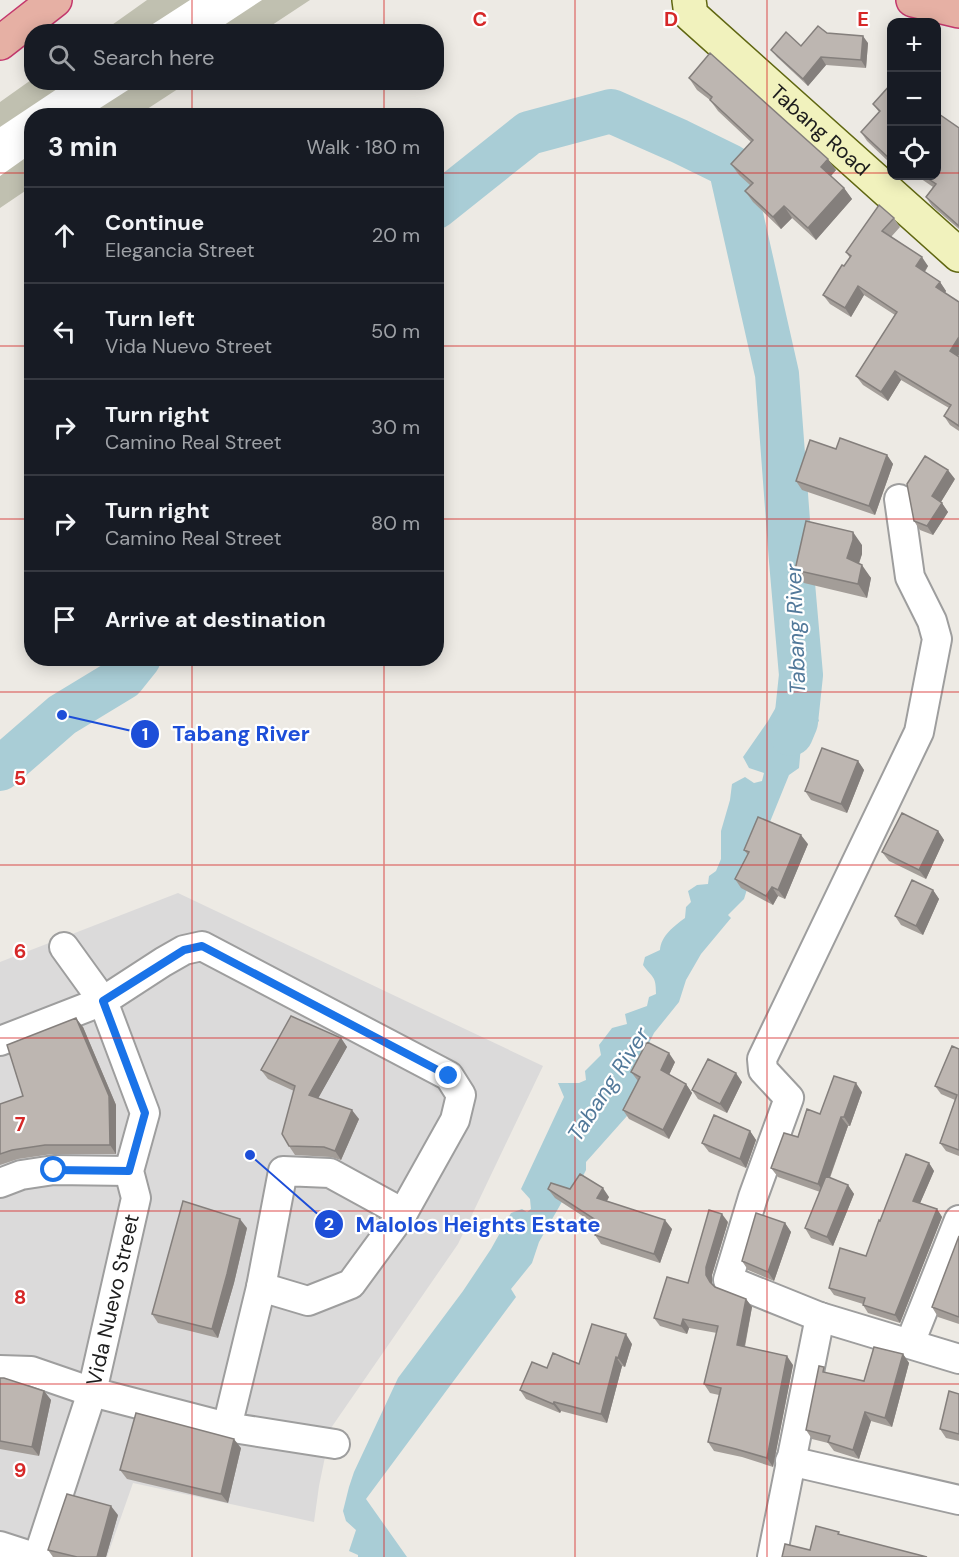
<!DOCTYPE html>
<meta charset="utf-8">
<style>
body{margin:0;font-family:"DM Sans",sans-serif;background:#242831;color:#f1f3f6}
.controls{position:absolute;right:18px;top:18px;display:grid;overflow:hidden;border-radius:12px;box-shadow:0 3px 15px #0003}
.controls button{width:54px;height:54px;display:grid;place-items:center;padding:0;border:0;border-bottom:2px solid #363941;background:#171b24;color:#f1f3f6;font:30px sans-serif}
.stop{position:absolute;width:18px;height:18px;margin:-14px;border:4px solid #1a73e8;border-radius:50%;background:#fff}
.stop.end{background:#1a73e8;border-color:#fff;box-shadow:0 2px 6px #0008}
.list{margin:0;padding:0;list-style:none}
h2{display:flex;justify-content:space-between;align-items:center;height:78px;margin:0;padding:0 24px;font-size:26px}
h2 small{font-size:20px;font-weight:400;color:#9ea1a6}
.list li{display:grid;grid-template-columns:39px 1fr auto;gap:18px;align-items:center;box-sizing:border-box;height:96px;padding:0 24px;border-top:2px solid #363941}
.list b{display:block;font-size:22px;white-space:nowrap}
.list p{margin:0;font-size:20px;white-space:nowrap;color:#9ea1a6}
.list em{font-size:20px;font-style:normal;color:#9ea1a6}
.icon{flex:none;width:33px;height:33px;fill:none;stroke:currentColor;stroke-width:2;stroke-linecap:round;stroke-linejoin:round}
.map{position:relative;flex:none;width:959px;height:1557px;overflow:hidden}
.search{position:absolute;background:#171b24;box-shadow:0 3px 15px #0003;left:24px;top:24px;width:420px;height:66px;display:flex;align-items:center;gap:15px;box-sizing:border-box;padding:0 21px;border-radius:24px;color:#9ea1a6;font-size:22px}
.panel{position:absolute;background:#171b24;box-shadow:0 3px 15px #0003;left:24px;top:108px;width:420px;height:558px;border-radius:24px}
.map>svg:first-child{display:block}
</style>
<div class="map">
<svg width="959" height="1557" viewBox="0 0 959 1557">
<rect width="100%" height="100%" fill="#edeae4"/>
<path fill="#dbdada" d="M178,893L543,1066L458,1244L331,1428L319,1486L314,1522L133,1483L107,1557H0V962Z"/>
<path fill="#c0c0b0" d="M147,0H310L263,31L102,32Z
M31,80L32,82L187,83L138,115L32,116L31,187L0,208V102Z"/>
<path fill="#a9cdd6" d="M801,675L819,721L802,735L799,768L789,775L761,844L744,899L728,915L731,918L701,954L686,980L679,1002L654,1033L638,1065L642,1071L627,1116L586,1162V1170L577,1188L566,1189L563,1200L539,1242L532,1263L511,1289L516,1297L366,1499L407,1557H358V1555L349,1551L356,1530L346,1521L343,1511L349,1487L354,1472L398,1378L463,1291L491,1249L511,1213L522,1209L527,1212L531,1209L530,1199L521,1189L564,1097L558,1083H579L586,1080L585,1071L601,1055L599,1045L612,1028L627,1024L625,1014L647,1006L649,997L656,994C656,975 653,979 643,965L645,957L660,950C661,936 674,926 685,918L686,907L691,902L688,891L697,885L708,884L709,876L716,871L721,859V831L730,800L732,784L745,777L754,783L762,781L764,773L749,768L743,757L768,721L783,695Z"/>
<path fill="#fff" d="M190,0H262L215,31H142Z
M66,83H139L89,115L32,116L31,154L0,176V127Z"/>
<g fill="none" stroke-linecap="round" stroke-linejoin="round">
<path stroke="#a9cdd6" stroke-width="44" d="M436,207L529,133L611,111L679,141L730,166L777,374L791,561L801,675L796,722L791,734
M0,769L62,715L123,678L139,658"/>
<g stroke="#9e9e9e" stroke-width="32">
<g id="minor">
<path d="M899,499L910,577L932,621L937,639L919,732L762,1059L763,1070L789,1098L753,1197L728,1280L820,1317L959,1359"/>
<path d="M0,1041L103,1001L163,962L184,950L202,946L449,1076L461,1095L455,1120L403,1213L351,1284L308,1301L261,1287"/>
<path d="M0,1183L21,1175L54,1170L129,1171"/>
<path d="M910,1343L959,1220"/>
<path d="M0,1370L31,1371L92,1392L227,1427"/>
<path d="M335,1444L227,1427L261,1287L283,1171L330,1173L403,1213"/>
<path d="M790,1461L959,1500"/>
<path d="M0,1546L34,1557"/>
<path id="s1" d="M38,1557L92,1392L136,1198L129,1171L145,1113L103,1001L64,947"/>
<path d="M772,1557L820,1317"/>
</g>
</g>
<g stroke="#606711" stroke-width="36">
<g id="secondary">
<path id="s2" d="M689,0L691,15L959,255"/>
</g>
</g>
<g stroke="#c4386d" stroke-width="36">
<path id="trunk" d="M913,0L959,11
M0,43L55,0"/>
</g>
<use href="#minor" stroke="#fff" stroke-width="28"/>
<use href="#secondary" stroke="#f1f2bd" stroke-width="33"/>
<use href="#trunk" stroke="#e6b0a4" stroke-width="33"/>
</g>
<path fill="#a39d98" d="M827,33L868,43L866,68L826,65L808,86L777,57L771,50L801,46Z
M689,78L836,170L831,176L844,188L852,199L816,240L792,218L781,229L753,202L745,191L750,185L739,175L731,164L751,142L718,111L710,100L697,90Z
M891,84V164L867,141L861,132L879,112L873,104Z
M959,128V229L932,206L926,197L933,187L917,176H936Z
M894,218L900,227L891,237L928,266L925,272L940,282L946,291L945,293L958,357H959V431L950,425L944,416L949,408L901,380L888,401L863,385L856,376L895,315L864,295L851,317L830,304L823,295L850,258L846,252Z
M836,449L887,455L893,464L875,515L802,490L796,481Z
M955,479L941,502L948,512L933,535L920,530L914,521Z
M862,545V554L859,564L871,578L867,598L804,583L795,570Z
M858,761L864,770L847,813L811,800L805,791Z
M938,831L944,840L926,879L889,861L882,852Z
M808,844L785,899L778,896L773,905L741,888L735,879L748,855L744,850Z
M933,890L939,899L923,935L901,925L895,916Z
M83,1027L116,1105V1154H52L18,1159L0,1165V1104L23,1096Z
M341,1038L347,1047L318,1098L359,1119L341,1160L331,1157L295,1155L289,1146L294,1091L268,1079L261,1070Z
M959,1049V1156L946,1151L940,1143L955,1100L941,1094L935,1086Z
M675,1062L669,1075L686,1084L692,1093L669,1139L629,1119L623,1110L638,1081L631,1072Z
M742,1082L727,1113L698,1099L692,1090Z
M862,1092L850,1126H848L830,1178L848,1185L854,1194L833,1246L811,1238L805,1228L820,1192L778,1177L771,1168L820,1114Z
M750,1131L756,1140L746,1168L709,1152L702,1143Z
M929,1163L934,1171L920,1203L937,1209L942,1217L900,1323L868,1313L863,1305V1304L834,1295L829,1288L866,1256L880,1221Z
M548,1189H570L609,1197L607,1201L672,1229L660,1263L601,1244L595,1235L598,1226L555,1198Z
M728,1222L712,1275V1284L715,1287L746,1299L752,1307L745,1347L793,1365L773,1467L742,1457L714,1451L708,1442L719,1395L710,1393L704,1384L717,1333L689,1328L687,1334L660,1326L654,1318L688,1283Z
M785,1223L791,1232L774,1281L748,1270L742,1261Z
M247,1228L234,1283L218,1338L158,1323L152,1314Z
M959,1236V1324L938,1317L932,1307Z
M632,1344L625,1367L622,1366L607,1423L561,1411L560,1413L526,1399L520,1390L547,1368L579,1364Z
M903,1354L909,1363L892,1427L871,1421L859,1459L834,1451L828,1443L812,1439L806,1430L829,1373L864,1381Z
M0,1378L44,1391L51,1400L39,1456L0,1449Z
M959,1394V1441L946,1438L940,1429Z
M241,1448L228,1503L127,1479L120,1470Z
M118,1515L106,1557H53L48,1550Z"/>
<path fill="#847f7c" d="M863,36L868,43L866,68L861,60Z
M821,57L826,65L808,86L803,79Z
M828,159L836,170L829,178L821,167Z
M844,188L852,199L816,240L808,228Z
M784,206L792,218L781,229L773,217Z
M922,257L928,266L922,275L916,266Z
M940,282L946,291L942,296L936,287Z
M858,286L864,295L851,317L845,308Z
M959,337V355L956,360L950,351Z
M895,371L901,380L888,401L881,392Z
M887,455L893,464L875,515L869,506Z
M948,470L955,479L939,505L932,496Z
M942,503L948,512L933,535L927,526Z
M853,532L862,545V554L856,571L847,558Z
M862,565L871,578L867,598L858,584Z
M858,761L864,770L847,813L841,804Z
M938,831L944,840L926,879L919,870Z
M801,835L808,844L785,899L778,890Z
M772,887L778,896L773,905L766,896Z
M933,890L939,899L923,935L916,926Z
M76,1018L83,1027L116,1105V1154L110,1145Z
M341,1038L347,1047L315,1104L309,1095Z
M669,1053L675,1062L667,1079L661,1070Z
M736,1073L742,1082L727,1113L720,1104Z
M856,1083L862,1092L850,1126L844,1117Z
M686,1084L692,1093L669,1139L663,1130Z
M352,1110L359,1119L341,1160L335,1151Z
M841,1117L848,1126L824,1193L818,1184Z
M750,1131L756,1140L746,1168L740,1159Z
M929,1163L934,1171L918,1208L913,1201Z
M848,1185L854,1194L833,1246L827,1237Z
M603,1188L609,1197L603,1207L597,1198Z
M937,1209L942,1217L900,1323L895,1315Z
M722,1214L728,1222L712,1275V1284L710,1282L706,1275V1267Z
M240,1219L247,1228L234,1283L218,1338L212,1329Z
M665,1220L672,1229L660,1263L654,1254Z
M785,1223L791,1232L774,1281L768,1272Z
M746,1299L752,1307L743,1354L737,1345Z
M683,1319L689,1328L687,1334L681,1326Z
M626,1334L632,1344L625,1367L618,1358Z
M903,1354L909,1363L892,1427L885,1418Z
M787,1356L793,1365L773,1467L767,1458Z
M616,1357L622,1366L607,1423L601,1414Z
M44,1391L51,1400L39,1456L32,1447Z
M554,1402L561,1411L560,1413L553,1404Z
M865,1412L871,1421L859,1459L853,1450Z
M234,1439L241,1448L228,1503L221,1494Z
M111,1506L118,1515L106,1557H97Z"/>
<path fill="#bdb6b1" stroke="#847f7c" stroke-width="1.5" d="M818,26L827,33L863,36L861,60L821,57L803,79L771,50L786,32L801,46Z
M710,53L828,159L821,167L844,188L808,228L784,206L773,217L745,191L753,183L731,164L753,140L710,100L712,97L689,78Z
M891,84V160L861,132L880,111L873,104Z
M936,112L959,128V226L926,197L936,184L924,176H936Z
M879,205L894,218L882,231L922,257L916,266L940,282L936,287L959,302V337L950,351L959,357V426L944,416L951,405L895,371L881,392L856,376L897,312L858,286L845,308L823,295L842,265L844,266L851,256L846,252Z
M840,438L887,455L869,506L796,481L810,440L836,449Z
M925,456L948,470L932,496L942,503L927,526L914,521L907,484Z
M806,521L853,532V540L847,558L862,565L858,584L795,570Z
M822,748L858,761L841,804L805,791Z
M902,813L938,831L919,870L882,852Z
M758,817L801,835L778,890L772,887L766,896L735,879L749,852L744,850Z
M912,880L933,890L916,926L895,916Z
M291,1016L341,1038L309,1095L352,1110L335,1151L324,1147L289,1146L282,1134L295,1086L261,1070Z
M76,1018L109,1096L110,1145H45L12,1150L0,1154V1104L23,1096L7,1045Z
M647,1042L669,1053L661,1070L686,1084L663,1130L623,1110L640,1077L631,1072Z
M952,1046L959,1049V1150L940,1143L957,1095L935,1086Z
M708,1059L736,1073L720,1104L692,1090Z
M834,1076L856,1083L844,1117H841L818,1184L771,1168L784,1133L798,1137L807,1109L820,1114Z
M714,1115L750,1131L740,1159L702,1143Z
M906,1154L929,1163L913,1201L937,1209L895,1315L863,1305L865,1298L829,1288L840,1248L866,1256L879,1220L880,1221Z
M580,1174L603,1188L597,1198L665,1220L654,1254L595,1235L599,1222L548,1189L551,1183L570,1189Z
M826,1176L848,1185L827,1237L805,1228Z
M183,1201L240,1219L227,1274L212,1329L152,1314Z
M709,1210L722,1214L706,1267V1275L710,1282L715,1287L746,1299L737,1345L787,1356L767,1458L736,1449L708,1442L721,1388L704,1384L718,1326L683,1319L681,1326L654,1318L667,1277L688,1283Z
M756,1213L785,1223L768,1272L742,1261Z
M959,1236V1317L932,1307Z
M592,1324L626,1334L618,1358L616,1357L601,1414L554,1402L553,1404L520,1390L532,1362L547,1368L553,1353L579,1364Z
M874,1347L903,1354L885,1418L865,1412L853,1450L828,1442L830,1436L806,1430L819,1366L824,1367L823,1372L864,1381Z
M0,1378H4L44,1391L32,1447L0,1441Z
M949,1391L959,1394V1434L940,1429Z
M136,1413L234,1439L221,1494L120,1470Z
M67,1494L111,1506L97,1557H77L48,1550Z
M816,1526L839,1532L838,1534L927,1557H782L785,1544L810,1550Z"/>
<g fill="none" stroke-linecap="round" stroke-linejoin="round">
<path stroke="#1a73e8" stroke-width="8" d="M54,1170L129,1171L145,1113L103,1001L184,950L202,946L449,1076"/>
</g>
<path fill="none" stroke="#d62828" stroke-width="1.5" stroke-opacity="0.55" d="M192,0V32M384,0V32M575,0V1557M767,0V1557M192,82V116M384,82V116M0,173H32M436,173H892M936,173H959M0,346H32M436,346H959M0,519H32M436,519H959M192,658V1557M384,658V1557M0,692H959M0,865H959M0,1038H959M0,1211H959M0,1384H959"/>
<g text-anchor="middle" stroke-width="4.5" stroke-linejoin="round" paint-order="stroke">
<g font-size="21" fill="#1d1d1d" stroke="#fff">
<text dy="7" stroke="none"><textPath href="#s2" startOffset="188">Tabang Road</textPath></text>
<text dy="7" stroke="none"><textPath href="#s1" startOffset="268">Vida Nuevo Street</textPath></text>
</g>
<g font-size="22" font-style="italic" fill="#52799a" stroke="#fff">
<text transform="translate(795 629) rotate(-92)" y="8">Tabang River</text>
<text transform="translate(608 1084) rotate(-57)" y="8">Tabang River</text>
</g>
</g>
<g font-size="20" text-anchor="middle" font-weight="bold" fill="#d62828" stroke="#fff" stroke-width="4.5" stroke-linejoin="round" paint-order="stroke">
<text x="480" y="26">C</text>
<text x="671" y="26">D</text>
<text x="863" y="26">E</text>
<text x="20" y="785">5</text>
<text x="20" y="958">6</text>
<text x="20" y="1131">7</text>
<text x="20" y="1304">8</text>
<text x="20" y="1477">9</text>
</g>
<path fill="none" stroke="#1d4ed8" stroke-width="2" d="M62 715L145 734M250 1155L329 1224"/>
<g fill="#1d4ed8" stroke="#fff" stroke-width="2">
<circle cx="62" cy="715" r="6"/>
<circle cx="250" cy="1155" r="6"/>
<circle cx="145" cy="734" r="15"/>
<circle cx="329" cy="1224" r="15"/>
</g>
<g font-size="18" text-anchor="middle" font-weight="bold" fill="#fff">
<text x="145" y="740">1</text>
<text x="329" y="1230">2</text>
</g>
<g font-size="22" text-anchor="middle" font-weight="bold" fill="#1d4ed8" stroke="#fff" stroke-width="4.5" stroke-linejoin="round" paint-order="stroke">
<text x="241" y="741">Tabang River</text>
<text x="478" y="1232">Malolos Heights Estate</text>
</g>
</svg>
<div class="controls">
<button>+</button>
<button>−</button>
<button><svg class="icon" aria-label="locate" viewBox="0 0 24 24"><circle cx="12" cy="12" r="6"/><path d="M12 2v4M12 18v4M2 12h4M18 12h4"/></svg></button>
</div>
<div class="stop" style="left:54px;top:1170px"></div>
<div class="stop end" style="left:449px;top:1076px"></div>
<div class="search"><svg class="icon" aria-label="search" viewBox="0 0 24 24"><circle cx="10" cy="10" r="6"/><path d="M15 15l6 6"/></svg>Search here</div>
<section class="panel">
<h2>3 min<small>Walk · 180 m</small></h2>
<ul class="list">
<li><svg class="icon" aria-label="ahead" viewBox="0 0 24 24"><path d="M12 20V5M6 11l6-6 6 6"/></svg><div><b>Continue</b><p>Elegancia Street</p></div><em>20 m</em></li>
<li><svg class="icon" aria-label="left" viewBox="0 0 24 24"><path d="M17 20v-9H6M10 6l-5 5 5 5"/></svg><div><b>Turn left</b><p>Vida Nuevo Street</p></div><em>50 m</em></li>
<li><svg class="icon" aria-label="right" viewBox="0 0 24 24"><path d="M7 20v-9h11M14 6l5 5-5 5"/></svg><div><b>Turn right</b><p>Camino Real Street</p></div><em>30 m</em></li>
<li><svg class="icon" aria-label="right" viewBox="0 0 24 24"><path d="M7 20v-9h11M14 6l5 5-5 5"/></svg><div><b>Turn right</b><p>Camino Real Street</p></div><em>80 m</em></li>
<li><svg class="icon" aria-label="arrive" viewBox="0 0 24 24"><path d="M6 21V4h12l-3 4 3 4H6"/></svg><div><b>Arrive at destination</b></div></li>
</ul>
</section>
</div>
